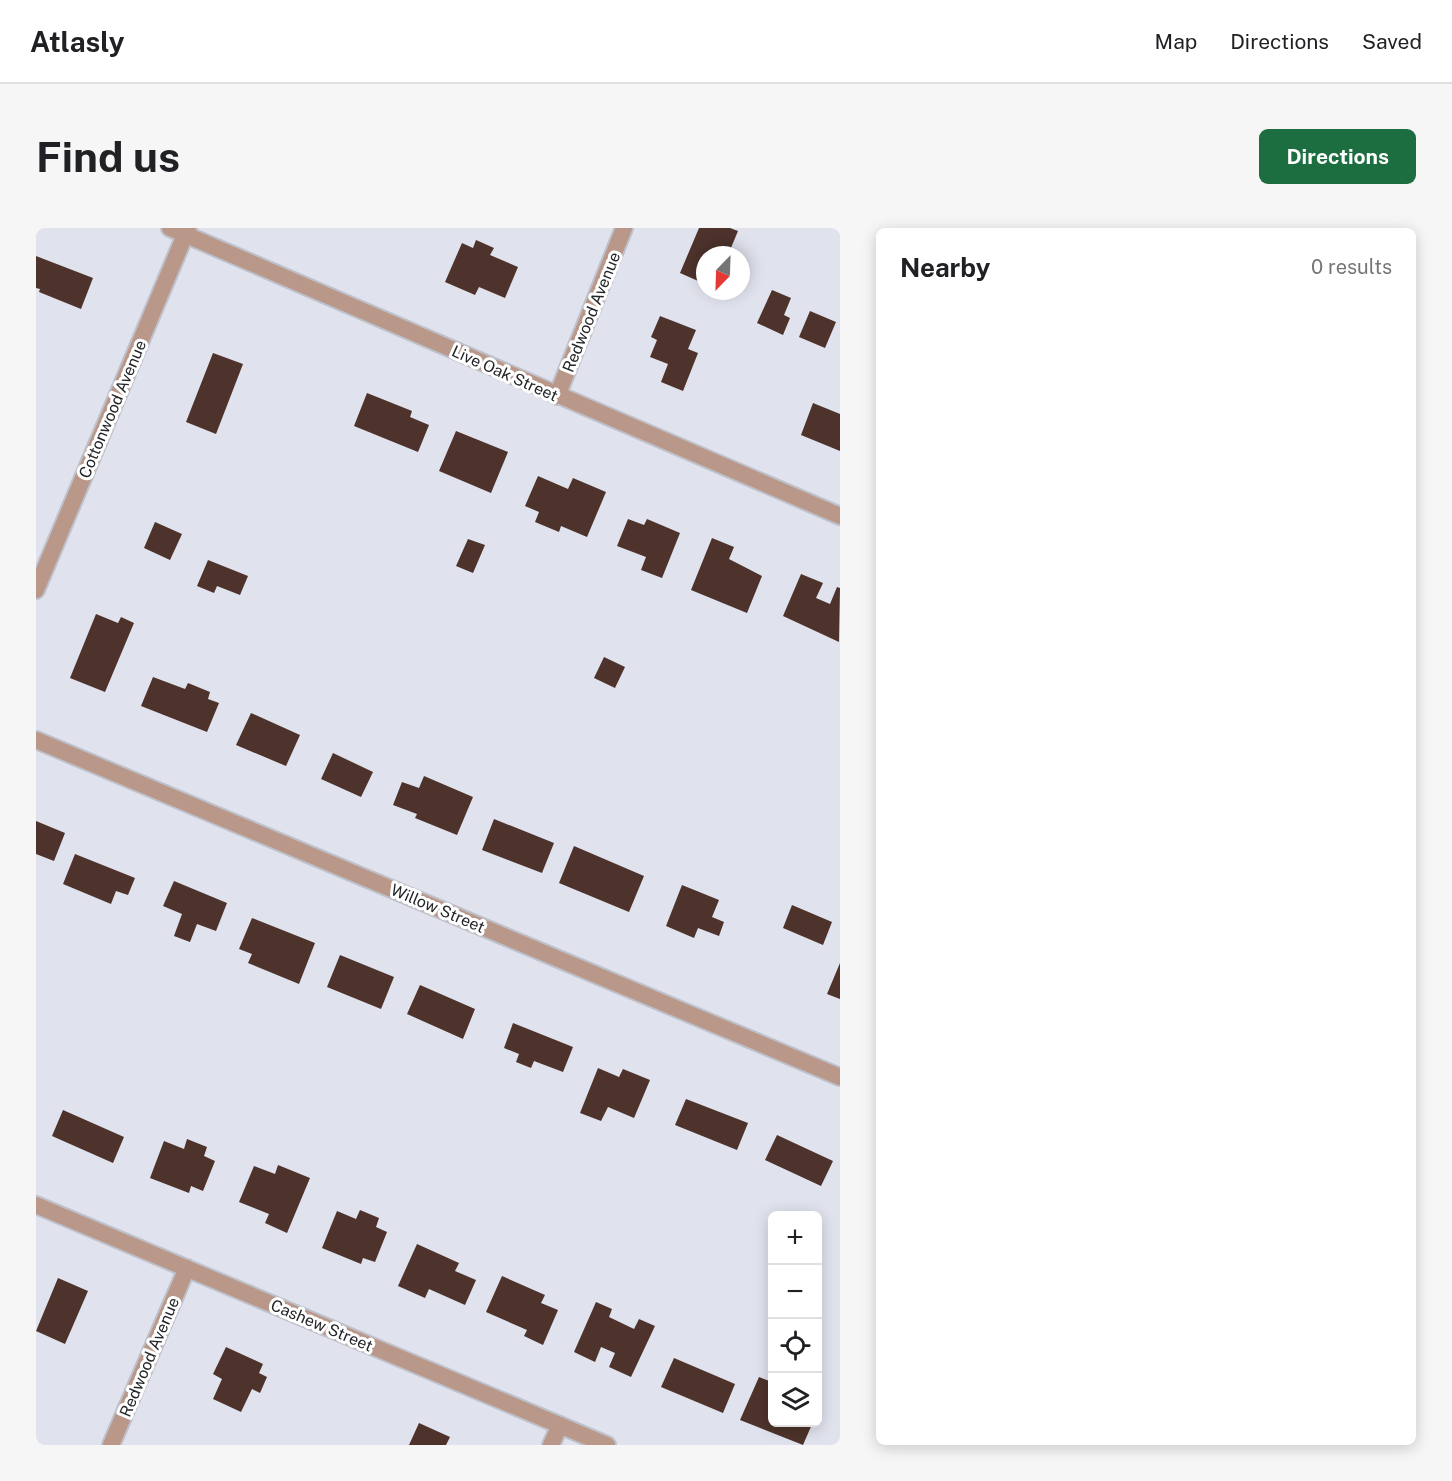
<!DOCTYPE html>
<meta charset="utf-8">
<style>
body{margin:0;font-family:"Public Sans",sans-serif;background:#f6f6f6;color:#202124}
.controls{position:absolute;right:18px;bottom:18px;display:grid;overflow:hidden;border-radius:9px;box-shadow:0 3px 15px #0003}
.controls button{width:54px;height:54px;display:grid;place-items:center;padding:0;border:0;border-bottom:2px solid #e0e0e0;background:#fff;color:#202124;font:30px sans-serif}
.compass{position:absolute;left:660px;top:18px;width:54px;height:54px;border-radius:50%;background:#fff;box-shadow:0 3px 15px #0003;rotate:203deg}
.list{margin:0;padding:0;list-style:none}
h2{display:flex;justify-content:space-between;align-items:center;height:78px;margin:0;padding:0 24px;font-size:26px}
h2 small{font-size:20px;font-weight:400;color:#757577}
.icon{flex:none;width:33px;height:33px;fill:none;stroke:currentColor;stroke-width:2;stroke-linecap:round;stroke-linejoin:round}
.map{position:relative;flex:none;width:804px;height:1217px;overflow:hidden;border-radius:9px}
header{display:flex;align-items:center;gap:36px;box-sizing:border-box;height:84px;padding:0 30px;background:#fff;border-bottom:2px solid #e0e0e0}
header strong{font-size:28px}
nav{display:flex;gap:33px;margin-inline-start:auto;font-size:21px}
.intro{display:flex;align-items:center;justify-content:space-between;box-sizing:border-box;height:144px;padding:0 36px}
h1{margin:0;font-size:42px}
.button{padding:15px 27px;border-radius:9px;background:#1c6e40;color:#fff;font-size:21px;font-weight:700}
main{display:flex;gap:36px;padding:0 36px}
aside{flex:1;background:#fff;border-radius:9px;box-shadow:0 3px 15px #0003}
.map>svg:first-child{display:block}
</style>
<header>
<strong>Atlasly</strong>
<nav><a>Map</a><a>Directions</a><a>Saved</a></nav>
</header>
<div class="intro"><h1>Find us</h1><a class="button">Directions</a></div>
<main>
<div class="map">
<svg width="804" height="1217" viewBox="0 0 804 1217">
<rect width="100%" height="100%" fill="#e0e2ed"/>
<path fill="#4d332b" d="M663,0H694L702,3L692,27H669V56L644,45Z
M440,12L458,20L454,27L482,39L469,70L443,59L439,67L409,54L426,15L437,20Z
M0,28L57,50L45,81L3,64L4,61L0,60Z
M736,62L755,70L748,87L754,90L747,107L721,95Z
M774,83L800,94L789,120L763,109Z
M624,88L660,102L652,121L662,125L647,163L625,154L632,136L614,129L621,112L615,109Z
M177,125L207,136L180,206L150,194Z
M331,165L376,183L374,189L393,197L382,224L318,198Z
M777,175L804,186V223L765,207Z
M420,203L472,224L455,265L403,243Z
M502,248L532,261L537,250L570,264L551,309L525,298L523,304L499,294L503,284L489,278Z
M592,291L608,297L611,291L644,305L626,350L605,342L610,329L581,318Z
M119,294L146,306L134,332L108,320Z
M676,310L698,319L693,331L726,348L711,385L655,362Z
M432,311L449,317L437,345L420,338Z
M172,332L212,348L204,367L181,358L178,365L161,358Z
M765,346L787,355L780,370L794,376L801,359L804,360L803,414L747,388Z
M60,386L82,395L85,389L98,395L69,464L34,450Z
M568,429L589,439L579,460L558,450Z
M117,449L149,461L152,455L174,464L172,471L183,475L171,504L105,478Z
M215,485L264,507L250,538L200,517Z
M297,525L337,544L325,569L285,551Z
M388,548L437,569L421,607L379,590L381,586L357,577L366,554L383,560Z
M458,591L518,615L506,645L446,622Z
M0,593L29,605L18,633L0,626Z
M538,618L608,648L593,684L523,655Z
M39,626L99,650L92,667L80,663L75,676L27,656Z
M138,653L191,675L180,703L161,696L154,714L138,708L146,686L127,678Z
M646,657L683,672L676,689L688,694L683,708L662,700L658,710L630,698Z
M756,677L796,694L787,717L747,700Z
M216,690L279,715L263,756L212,735L216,726L203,721Z
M304,727L358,749L345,781L291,759Z
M804,735V771L791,766Z
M384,757L439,781L427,811L371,786Z
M477,795L537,819L527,844L498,833L495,840L480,834L483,826L468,820Z
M562,840L583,849L587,841L614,852L598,890L572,879L565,893L544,885Z
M650,871L712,895L701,922L639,897Z
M27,882L88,909L77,935L16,908Z
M741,907L797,933L785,958L729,932Z
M151,911L171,919L168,928L179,933L167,963L155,958L153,965L114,950L128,913L148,921Z
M242,937L274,950L251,1005L229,995L233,986L203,974L218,938L239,946Z
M324,982L343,990L340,999L351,1004L339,1034L327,1030L325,1036L286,1020L301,983L320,991Z
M381,1016L423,1035L419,1043L440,1052L429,1077L393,1061L389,1070L362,1058Z
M466,1048L509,1067L505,1075L522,1082L507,1117L488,1108L491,1102L450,1084Z
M22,1050L52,1063L29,1116L0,1103Z
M560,1074L576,1081L573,1089L598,1101L603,1091L619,1098L595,1149L573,1139L579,1125L565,1119L559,1134L538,1124Z
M190,1119L227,1136L223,1145L231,1149L224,1165L216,1161L205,1184L177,1171L186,1151L177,1146Z
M638,1130L699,1156L687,1185L625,1159Z
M723,1149L736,1154V1194H777L767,1217L704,1192Z
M383,1195L414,1209L410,1217H373Z"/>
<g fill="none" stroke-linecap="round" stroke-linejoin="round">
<g stroke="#bec0ca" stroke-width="20">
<path id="minor" d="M134,0L804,288
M521,168L588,0
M0,977L571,1217
M75,1217L151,1040
M515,1217L524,1197"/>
</g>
<g stroke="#bec0ca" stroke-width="20">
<path id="tertiary" d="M0,362L152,0
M0,512L804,849"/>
</g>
<use href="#minor" stroke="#b99789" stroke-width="16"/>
<use href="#tertiary" stroke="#b99789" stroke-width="16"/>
</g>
<g text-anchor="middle" stroke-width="6" stroke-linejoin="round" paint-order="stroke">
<g font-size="16" fill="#242529" stroke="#fff">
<text transform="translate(555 84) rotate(-68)" y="6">Redwood Avenue</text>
<text transform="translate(469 145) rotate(24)" y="6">Live Oak Street</text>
<text transform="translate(76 181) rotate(-67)" y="6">Cottonwood Avenue</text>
<text transform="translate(402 680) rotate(23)" y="6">Willow Street</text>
<text transform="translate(286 1097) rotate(23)" y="6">Cashew Street</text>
<text transform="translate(113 1129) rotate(-67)" y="6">Redwood Avenue</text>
</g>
</g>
</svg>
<div class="controls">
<button>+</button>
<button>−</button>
<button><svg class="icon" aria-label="locate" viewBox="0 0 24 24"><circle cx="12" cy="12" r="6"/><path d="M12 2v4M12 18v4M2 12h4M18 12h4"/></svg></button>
<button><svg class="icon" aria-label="layers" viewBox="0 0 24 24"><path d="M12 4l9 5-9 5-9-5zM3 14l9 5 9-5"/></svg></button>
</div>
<svg class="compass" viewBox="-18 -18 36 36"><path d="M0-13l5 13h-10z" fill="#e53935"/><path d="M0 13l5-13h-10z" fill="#757577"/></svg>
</div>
<aside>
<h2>Nearby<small>0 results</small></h2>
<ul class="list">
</ul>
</aside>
</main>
